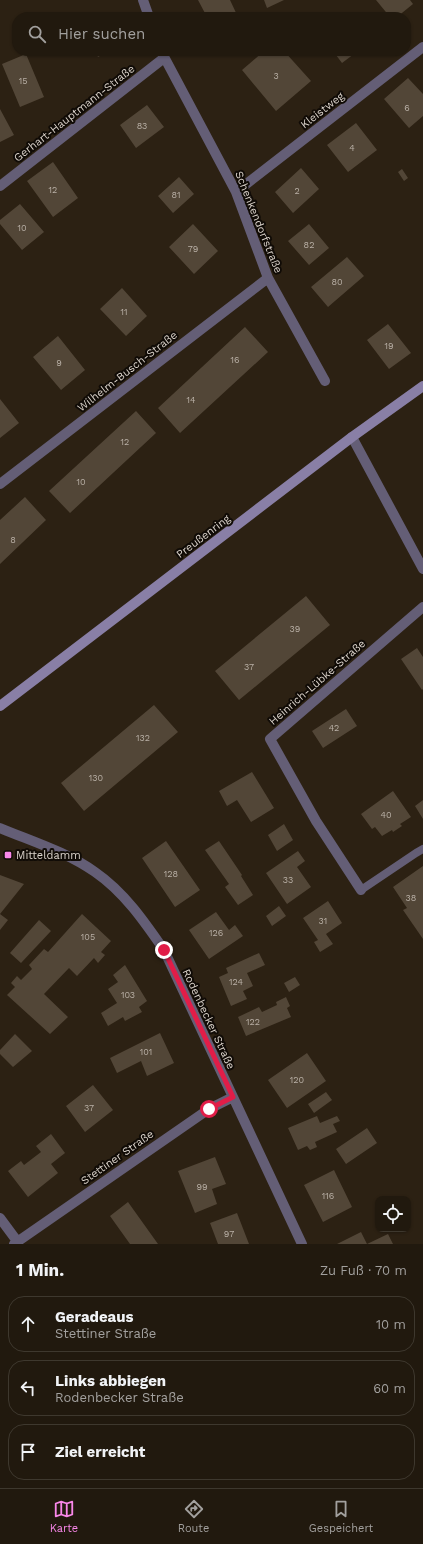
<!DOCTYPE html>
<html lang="de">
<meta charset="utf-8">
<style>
body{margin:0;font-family:"Work Sans",sans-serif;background:#292217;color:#f1f3f6}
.controls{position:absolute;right:12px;bottom:12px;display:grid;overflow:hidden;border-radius:8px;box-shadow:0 1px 3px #0004}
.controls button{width:36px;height:36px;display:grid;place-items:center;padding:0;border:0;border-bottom:1px solid #3e382e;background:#21190e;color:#f1f3f6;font:20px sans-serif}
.stop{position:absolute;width:12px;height:12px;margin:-9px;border:3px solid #e11d48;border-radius:50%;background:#fff}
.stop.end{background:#e11d48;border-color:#fff;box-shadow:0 1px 4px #0008}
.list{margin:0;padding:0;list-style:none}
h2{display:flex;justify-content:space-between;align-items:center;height:52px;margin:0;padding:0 16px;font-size:17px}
h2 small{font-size:13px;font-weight:400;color:#a2a09e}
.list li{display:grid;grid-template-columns:26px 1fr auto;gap:12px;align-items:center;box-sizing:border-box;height:56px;margin:0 8px 8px;padding:0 8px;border:1px solid #3e382e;border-radius:16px}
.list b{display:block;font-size:15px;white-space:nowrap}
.list p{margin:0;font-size:13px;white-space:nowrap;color:#a2a09e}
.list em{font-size:13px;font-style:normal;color:#a2a09e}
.icon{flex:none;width:22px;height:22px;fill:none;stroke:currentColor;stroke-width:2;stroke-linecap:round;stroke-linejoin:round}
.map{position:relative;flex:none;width:423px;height:1244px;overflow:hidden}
.search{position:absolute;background:#21190e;box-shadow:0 1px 3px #0004;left:12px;right:12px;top:12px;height:44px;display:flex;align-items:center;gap:10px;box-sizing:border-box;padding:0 14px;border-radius:16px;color:#a2a09e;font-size:15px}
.sheet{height:244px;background:#21190e}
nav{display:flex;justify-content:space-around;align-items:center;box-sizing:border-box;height:56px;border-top:1px solid #3e382e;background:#21190e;font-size:11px;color:#a2a09e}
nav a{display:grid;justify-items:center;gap:2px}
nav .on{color:#f987e9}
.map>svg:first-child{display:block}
</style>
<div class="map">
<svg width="423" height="1244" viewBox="0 0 423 1244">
<rect width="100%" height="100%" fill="#2c2113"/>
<path fill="#524637" d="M198,0H230L238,17H207Z
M264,0H284L267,8Z
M376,0H410L413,4L397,17H390Z
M95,51H109L98,57Z
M264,51H284L311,81L276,111L242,70Z
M333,51H358L342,63Z
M26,54L44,97L20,107L2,64Z
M408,78L423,94V116L409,128L384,99Z
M147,105L164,127L136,148L120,125Z
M0,109L14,135L0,142Z
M356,123L377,150L348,172L327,145Z
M53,162L78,198L53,217L27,181Z
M301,168L319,189L293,213L275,192Z
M402,169L408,178L404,181L398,172Z
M179,177L194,194L173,213L158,196Z
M20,204L44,232L22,250L0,224V220Z
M193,224L218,251L194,274L169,247Z
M309,224L329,248L309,265L288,241Z
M347,257L364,276L328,307L311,287Z
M122,288L147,316L126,336L100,309Z
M388,324L411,353L389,369L367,340Z
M245,327L268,352L180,433L158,408Z
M58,336L85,370L61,390L33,357Z
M0,399L19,423L0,438Z
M136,411L156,433L70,513L49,491Z
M25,497L46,520L0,564V520Z
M306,596L330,625L239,700L215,671Z
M417,648L423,657V689L422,690L401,659Z
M154,705L178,732L84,811L61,783Z
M346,709L357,726L323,748L312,731Z
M252,772L274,808L251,822L237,800L227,806L219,791Z
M393,791L411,817L400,824L402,826L393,832L392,830L382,836L375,827L372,829L361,814Z
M423,800V819L415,806Z
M284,824L293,840L277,851L268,835Z
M166,841L200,890L175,907L142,858Z
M219,841L242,875L241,876L253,895L238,905L225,887L229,884L205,850Z
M298,851L305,861L297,867L311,887L287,904L266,873Z
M423,866V939L403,910L407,908L393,887Z
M0,875L24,884L0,914L8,920L0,930Z
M328,901L342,923L326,934L333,944L320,952L314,942L318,940L303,918Z
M279,906L286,916L272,926L266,916Z
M216,912L229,930L235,925L243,936L209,959L189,930Z
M82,914L111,941L101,952L105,955L98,963L94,958L77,976L69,968L44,994L68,1017L50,1034L7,995L15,987L11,983L17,976L21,980L32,969L29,965L44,949L48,952Z
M39,920L51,931L21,963L10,953Z
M259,953L265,965L247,973L253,986L243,991L247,999L231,1006L219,977L228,973L226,968Z
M125,965L147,1001L139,1007L142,1012L125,1021L123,1017L108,1026L101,1013L117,1003L108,989L118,982L113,975Z
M295,977L300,985L289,992L284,983Z
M286,997L290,1006L287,1008L291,1017L246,1036L238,1017L259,1007L262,1012L277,1005L276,1002Z
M160,1033L174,1063L147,1076L141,1061L117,1073L110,1058Z
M15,1034L32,1051L13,1067L0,1054V1050Z
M307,1053L326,1081L287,1108L268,1080Z
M93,1085L113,1110L85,1132L66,1106Z
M326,1092L332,1100L314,1113L308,1104Z
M317,1116L320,1123L337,1116L340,1121L333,1124L337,1132L315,1142L317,1147L310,1150L307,1146L298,1150L288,1128Z
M367,1128L377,1143L346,1164L336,1149Z
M51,1134L65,1153L51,1164L58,1173L28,1197L8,1171L21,1161L24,1165L41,1152L36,1146Z
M215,1157L226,1184L212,1189L217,1204L195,1213L178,1171Z
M334,1170L352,1207L323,1222L304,1185Z
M128,1202L158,1244H130L110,1216Z
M237,1213L249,1244H218L210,1223Z
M361,1232L367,1244L388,1234L393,1244H337Z"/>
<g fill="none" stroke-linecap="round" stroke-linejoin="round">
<path stroke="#645e76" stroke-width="8" d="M361,890L416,853L423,849"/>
<path stroke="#645e76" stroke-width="10" d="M143,0L149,17
M161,51L236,192L268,278L325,381
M0,186L164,58
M236,192L423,47
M352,437L423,569
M0,484L268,278
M0,828C31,841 67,852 95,872C124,892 144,921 164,950L302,1244
M361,890L316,821L270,739L423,607
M0,1218L17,1241
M14,1244L209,1109L233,1097"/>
<path stroke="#897fa6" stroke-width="10" d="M0,706L352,437L423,386"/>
</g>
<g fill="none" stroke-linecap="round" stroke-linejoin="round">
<path stroke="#e11d48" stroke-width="5" d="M164,950L233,1097L209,1109"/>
</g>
<rect fill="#f987e9" stroke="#100b06" stroke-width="1.5" x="4" y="851" width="8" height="8" rx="2"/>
<g text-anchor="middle" stroke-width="4" stroke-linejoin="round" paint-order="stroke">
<g font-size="9" fill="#b9b0a6">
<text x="276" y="79">3</text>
<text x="23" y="84">15</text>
<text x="407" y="111">6</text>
<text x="142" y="129">83</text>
<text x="352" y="151">4</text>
<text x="53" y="193">12</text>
<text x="297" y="194">2</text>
<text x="176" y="198">81</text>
<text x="22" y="231">10</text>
<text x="309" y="248">82</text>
<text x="193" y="252">79</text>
<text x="337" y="285">80</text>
<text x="124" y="315">11</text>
<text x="389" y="349">19</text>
<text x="235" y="363">16</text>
<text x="59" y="366">9</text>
<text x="191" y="403">14</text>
<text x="125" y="445">12</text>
<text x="81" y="485">10</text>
<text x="13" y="543">8</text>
<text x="295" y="632">39</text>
<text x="249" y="670">37</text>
<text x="334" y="731">42</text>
<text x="143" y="741">132</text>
<text x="96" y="781">130</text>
<text x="386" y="818">40</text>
<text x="171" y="877">128</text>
<text x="288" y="883">33</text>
<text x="411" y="901">38</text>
<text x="323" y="924">31</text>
<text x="216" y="936">126</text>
<text x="88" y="940">105</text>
<text x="236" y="985">124</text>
<text x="128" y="998">103</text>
<text x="253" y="1025">122</text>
<text x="146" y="1055">101</text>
<text x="297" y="1083">120</text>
<text x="89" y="1111">37</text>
<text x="202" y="1190">99</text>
<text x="328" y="1199">116</text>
<text x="229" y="1237">97</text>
</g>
<g font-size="11" fill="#dbd3cb" stroke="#100b06">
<text transform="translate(322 110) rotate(-38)" y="4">Kleistweg</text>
<text transform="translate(74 113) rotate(-38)" y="4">Gerhart-Hauptmann-Straße</text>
<text transform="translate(259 222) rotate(68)" y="4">Schenkendorfstraße</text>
<text transform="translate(127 371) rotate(-38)" y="4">Wilhelm-Busch-Straße</text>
<text transform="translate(203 536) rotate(-37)" y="4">Preußenring</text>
<text transform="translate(317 682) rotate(-41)" y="4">Heinrich-Lübke-Straße</text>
<text transform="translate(209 1019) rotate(65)" y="4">Rodenbecker Straße</text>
<text transform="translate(117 1157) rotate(-35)" y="4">Stettiner Straße</text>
</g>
<g font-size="11" fill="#dbd3cb" stroke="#100b06" text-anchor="start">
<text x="16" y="859">Mitteldamm</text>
</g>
</g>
</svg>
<div class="controls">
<button><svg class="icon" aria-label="locate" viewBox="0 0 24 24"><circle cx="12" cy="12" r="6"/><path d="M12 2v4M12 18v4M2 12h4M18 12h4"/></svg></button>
</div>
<div class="stop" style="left:209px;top:1109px"></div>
<div class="stop end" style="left:164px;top:950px"></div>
<div class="search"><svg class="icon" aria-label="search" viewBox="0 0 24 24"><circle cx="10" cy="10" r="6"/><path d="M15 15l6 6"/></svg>Hier suchen</div>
</div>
<section class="sheet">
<h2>1 Min.<small>Zu Fuß · 70 m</small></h2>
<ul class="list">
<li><svg class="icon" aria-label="ahead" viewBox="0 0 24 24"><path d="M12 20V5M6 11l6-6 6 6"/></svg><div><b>Geradeaus</b><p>Stettiner Straße</p></div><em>10 m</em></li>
<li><svg class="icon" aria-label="left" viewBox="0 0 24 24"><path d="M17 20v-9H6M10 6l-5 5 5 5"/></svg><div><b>Links abbiegen</b><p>Rodenbecker Straße</p></div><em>60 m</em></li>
<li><svg class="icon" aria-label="arrive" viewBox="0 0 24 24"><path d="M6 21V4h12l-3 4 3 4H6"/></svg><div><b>Ziel erreicht</b></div></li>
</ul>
</section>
<nav>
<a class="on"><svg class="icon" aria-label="map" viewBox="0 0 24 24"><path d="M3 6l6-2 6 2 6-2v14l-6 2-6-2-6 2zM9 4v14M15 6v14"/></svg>Karte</a>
<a><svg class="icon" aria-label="directions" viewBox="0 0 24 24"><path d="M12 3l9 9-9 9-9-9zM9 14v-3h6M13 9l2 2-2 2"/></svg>Route</a>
<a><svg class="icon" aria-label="saved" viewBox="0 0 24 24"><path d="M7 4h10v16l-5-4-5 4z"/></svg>Gespeichert</a>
</nav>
